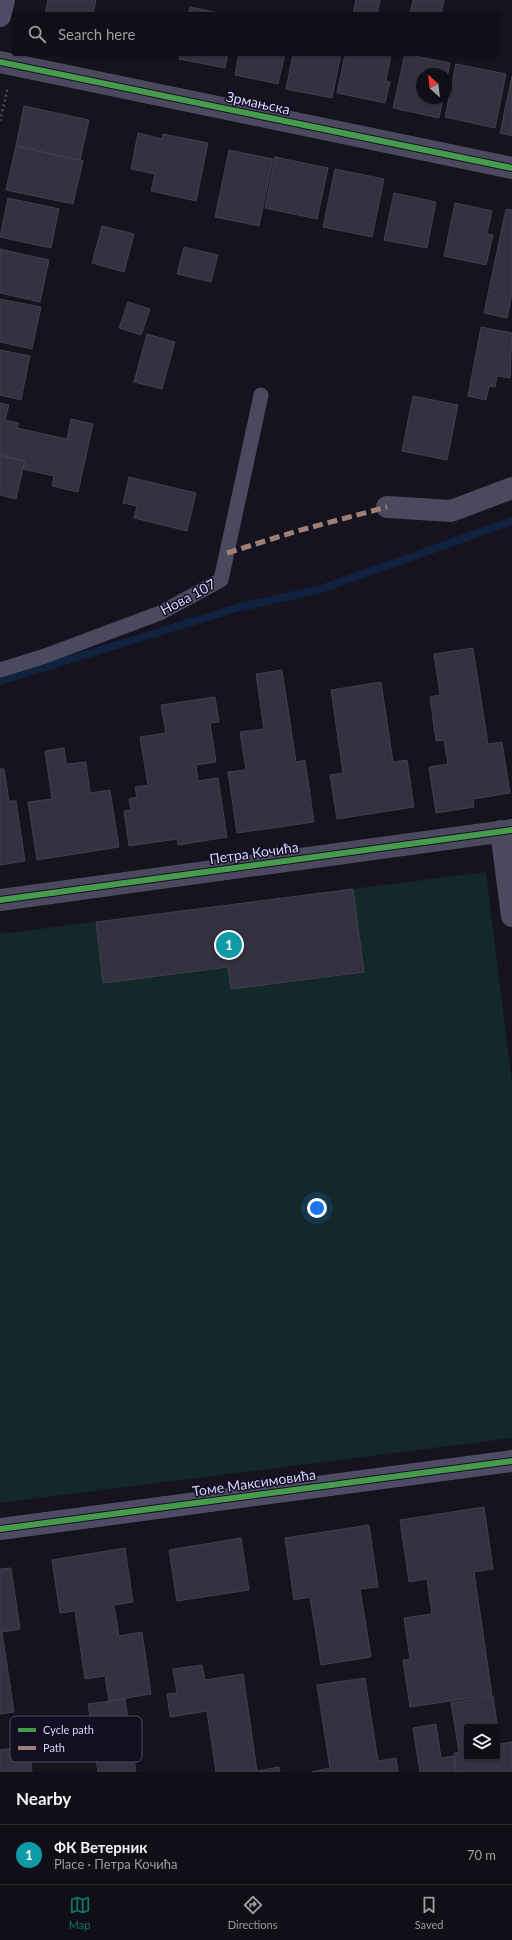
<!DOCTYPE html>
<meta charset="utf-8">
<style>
body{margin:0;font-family:Lato,sans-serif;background:#1e1c23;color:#f1f3f6}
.controls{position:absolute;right:12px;bottom:12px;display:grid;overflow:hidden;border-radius:4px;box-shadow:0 1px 3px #0004}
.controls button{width:36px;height:36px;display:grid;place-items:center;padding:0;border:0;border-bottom:1px solid #302e35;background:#100e16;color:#f1f3f6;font:20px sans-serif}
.compass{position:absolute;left:416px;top:68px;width:36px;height:36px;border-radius:50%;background:#100e16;box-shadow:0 1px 3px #0004;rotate:333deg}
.you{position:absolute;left:317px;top:1208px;width:14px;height:14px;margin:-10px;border:3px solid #fff;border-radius:50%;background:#1a73e8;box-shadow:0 0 0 6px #1a73e833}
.badge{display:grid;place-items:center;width:26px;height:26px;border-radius:50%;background:#0f766e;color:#fff;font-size:13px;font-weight:700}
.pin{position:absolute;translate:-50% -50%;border:2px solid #fff;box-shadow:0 1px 4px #0006}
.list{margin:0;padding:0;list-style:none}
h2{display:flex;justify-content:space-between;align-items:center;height:52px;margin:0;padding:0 16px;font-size:17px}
h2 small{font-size:13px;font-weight:400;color:#9c9ca1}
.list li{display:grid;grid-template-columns:26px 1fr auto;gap:12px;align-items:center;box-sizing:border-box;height:60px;padding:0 16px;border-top:1px solid #302e35}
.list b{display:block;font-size:15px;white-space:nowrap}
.list p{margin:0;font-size:13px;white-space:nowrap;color:#9c9ca1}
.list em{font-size:13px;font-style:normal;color:#9c9ca1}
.icon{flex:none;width:22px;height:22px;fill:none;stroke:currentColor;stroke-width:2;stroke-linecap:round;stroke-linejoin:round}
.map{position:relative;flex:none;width:512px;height:1772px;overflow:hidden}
.search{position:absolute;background:#100e16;box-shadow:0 1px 3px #0004;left:12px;right:12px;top:12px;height:44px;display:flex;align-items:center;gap:10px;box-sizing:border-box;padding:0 14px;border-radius:4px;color:#9c9ca1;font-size:15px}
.sheet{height:112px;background:#100e16}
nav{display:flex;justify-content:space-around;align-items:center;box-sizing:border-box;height:56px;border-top:1px solid #302e35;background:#100e16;font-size:11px;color:#9c9ca1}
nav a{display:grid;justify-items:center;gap:2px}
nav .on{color:#0f766e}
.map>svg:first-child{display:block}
</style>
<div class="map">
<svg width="512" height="1772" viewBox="0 0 512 1772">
<rect width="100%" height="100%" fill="#16131e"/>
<path fill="#132829" d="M486,872L512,1084V1438L0,1503V934Z"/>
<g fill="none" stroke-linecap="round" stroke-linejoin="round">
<path stroke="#112241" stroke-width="8" d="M0,681L237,608L321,589L512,521"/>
</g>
<path fill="#343140" stroke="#433e51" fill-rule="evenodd" d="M48,0H96L93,14H45Z
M356,0H380L377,14H353Z
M413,0H444L441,14H410Z
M190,7L224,14H188Z
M180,54H228L225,68L179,59Z
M239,54H285L278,84L235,75Z
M293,54H341L332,98L286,89Z
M345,54H391L386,81L390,82L385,103L337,93Z
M405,54L450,63L446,83V74H422V98H443L439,118L393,108Z
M456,64L506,74L495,128L445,117Z
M512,76V136L500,133Z
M24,106L89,120L80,160L16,146Z
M138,133L162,139L163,134L208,143L196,201L151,191L155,174L131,169Z
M16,146L83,161L73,204L6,190Z
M229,150L273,159L259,226L215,217Z
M275,157L328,168L317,219L265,208Z
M335,169L384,179L372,237L323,227Z
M394,193L436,202L427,248L384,240Z
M8,198L59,209L51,248L0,237Z
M455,203L492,211L487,234L493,235L486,265L444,256Z
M506,209L512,210V293L507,318L484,313Z
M102,226L134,234L124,272L92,263Z
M184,247L218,255L211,282L177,274Z
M0,249L49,260L40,302L0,293Z
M0,299L41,307L32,349L0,342Z
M128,302L150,309L141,335L119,328Z
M481,327L512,333L510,378L497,376L495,387L489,386L486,400L468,396Z
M147,334L175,342L162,389L134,382Z
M0,350L30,356L21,400L0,395Z
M413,396L458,405L447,460L402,451Z
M0,403L9,405L5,420L19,423L17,428L67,439L71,419L93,424L78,492L52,486L54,476L23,469L25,461L0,455Z
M0,455L25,461L16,499L0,495Z
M129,477L196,493L187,531L134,518L137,506L123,503Z
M473,648L488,744L502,742L510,793L473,799L474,807L436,813L429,767L448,764L444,740L436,741L430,697L440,695L434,654Z
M282,670L296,762L305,760L314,822L237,833L228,772L246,770L240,732L264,729L256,674Z
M381,682L393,762L407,760L414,807L337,819L330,775L343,773L331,690Z
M215,697L219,722L210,723L216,762L196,765L198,781L218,778L227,837L178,845L177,839L129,846L124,811L131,810L129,799L137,797L135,787L148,785L140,737L166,733L161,705Z
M64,748L66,764L86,762L90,793L110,790L119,847L37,860L28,802L52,799L45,751Z
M0,769H4L9,801H16L25,861L0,865Z
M353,889L364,972L231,989L228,967L103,983L96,922Z
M484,1507L493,1569L474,1572L492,1695L410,1707L403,1660L410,1659L404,1618L432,1614L427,1579L409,1582L400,1520Z
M369,1525L378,1587L360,1589L371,1657L321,1665L310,1597L294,1600L285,1538Z
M241,1538L249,1590L177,1601L169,1550Z
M125,1548L133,1602L114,1605L119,1636L142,1632L151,1694L109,1701L105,1676L85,1679L75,1611L60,1613L52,1560Z
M11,1568L20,1629L2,1632L14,1712L0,1714V1569Z
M202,1665L205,1680L243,1674L257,1771L279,1767L280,1772H216L207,1711L170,1717L167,1694L177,1693L173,1669Z
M365,1678L378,1761L396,1758L398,1772H312L330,1768L317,1685Z
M493,1696L500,1744L512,1742V1772H456L454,1753L459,1752L451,1703ZM467,1727H497V1757H467Z
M125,1699L136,1772H98L88,1704Z
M436,1724L441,1758L454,1756L456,1772H420L413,1728Z
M29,1746L32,1772H0V1750Z"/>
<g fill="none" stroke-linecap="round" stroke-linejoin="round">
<path stroke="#46505d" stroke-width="2.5" stroke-dasharray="2 3" stroke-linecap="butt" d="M0,121L8,87"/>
<path stroke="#4b495e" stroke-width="15" d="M0,670L45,656L160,613L221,580L261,395"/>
<path stroke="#4b495e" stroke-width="22" d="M0,62L512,168
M387,507L451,511L512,488
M501,831L512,916
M0,900L512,830"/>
<path stroke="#4e4c64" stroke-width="22" d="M0,16L4,0
M0,1529L512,1461"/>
<path stroke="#9e8076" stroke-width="5" stroke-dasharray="10 5" stroke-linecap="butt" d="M227,553L297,531L387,507"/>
<g stroke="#130f22" stroke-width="8">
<path id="cycleway" d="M0,62L512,168
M0,900L512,830
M0,1529L512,1461"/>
</g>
<use href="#cycleway" stroke="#469c4c" stroke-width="6"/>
</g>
<g text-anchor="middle" stroke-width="3" stroke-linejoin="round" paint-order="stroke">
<g font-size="14" fill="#d9d3fc" stroke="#130f22">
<text transform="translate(258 103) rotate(12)" y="5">Зрмањска</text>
<text transform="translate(188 597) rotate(-28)" y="5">Нова 107</text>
<text transform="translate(254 853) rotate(-8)" y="5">Петра Кочића</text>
<text transform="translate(254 1483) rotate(-8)" y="5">Томе Максимовића</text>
</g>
</g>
<rect x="10" y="1716" width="132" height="46" rx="6" fill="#130f22" stroke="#4e4a63" stroke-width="1"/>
<rect x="18" y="1728" width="18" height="4" fill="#469c4c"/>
<rect x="18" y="1746" width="18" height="4" fill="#9e8076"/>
<g font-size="11" fill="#d9d3fc">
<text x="43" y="1734">Cycle path</text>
<text x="43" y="1752">Path</text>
</g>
</svg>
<div class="controls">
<button><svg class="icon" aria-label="layers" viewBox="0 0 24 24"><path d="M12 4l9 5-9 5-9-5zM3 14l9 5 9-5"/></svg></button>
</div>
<svg class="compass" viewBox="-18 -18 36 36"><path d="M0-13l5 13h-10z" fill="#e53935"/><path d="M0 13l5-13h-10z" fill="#9c9ca1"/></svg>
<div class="you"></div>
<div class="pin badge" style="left:229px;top:945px;background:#0f9aa8">1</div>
<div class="search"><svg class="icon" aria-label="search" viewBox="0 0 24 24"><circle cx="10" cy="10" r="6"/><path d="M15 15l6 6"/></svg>Search here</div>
</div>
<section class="sheet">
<h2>Nearby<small></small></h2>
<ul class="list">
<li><span class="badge" style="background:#0f9aa8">1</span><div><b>ФК Ветерник</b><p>Place · Петра Кочића</p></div><em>70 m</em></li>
</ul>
</section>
<nav>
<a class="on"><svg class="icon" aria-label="map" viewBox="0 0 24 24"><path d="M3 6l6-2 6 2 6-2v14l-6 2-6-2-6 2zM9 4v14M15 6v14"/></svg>Map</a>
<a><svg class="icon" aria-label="directions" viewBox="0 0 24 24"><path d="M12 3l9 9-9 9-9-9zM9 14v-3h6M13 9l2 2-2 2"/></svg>Directions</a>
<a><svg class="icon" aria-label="saved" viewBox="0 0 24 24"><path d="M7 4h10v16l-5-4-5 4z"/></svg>Saved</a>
</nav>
